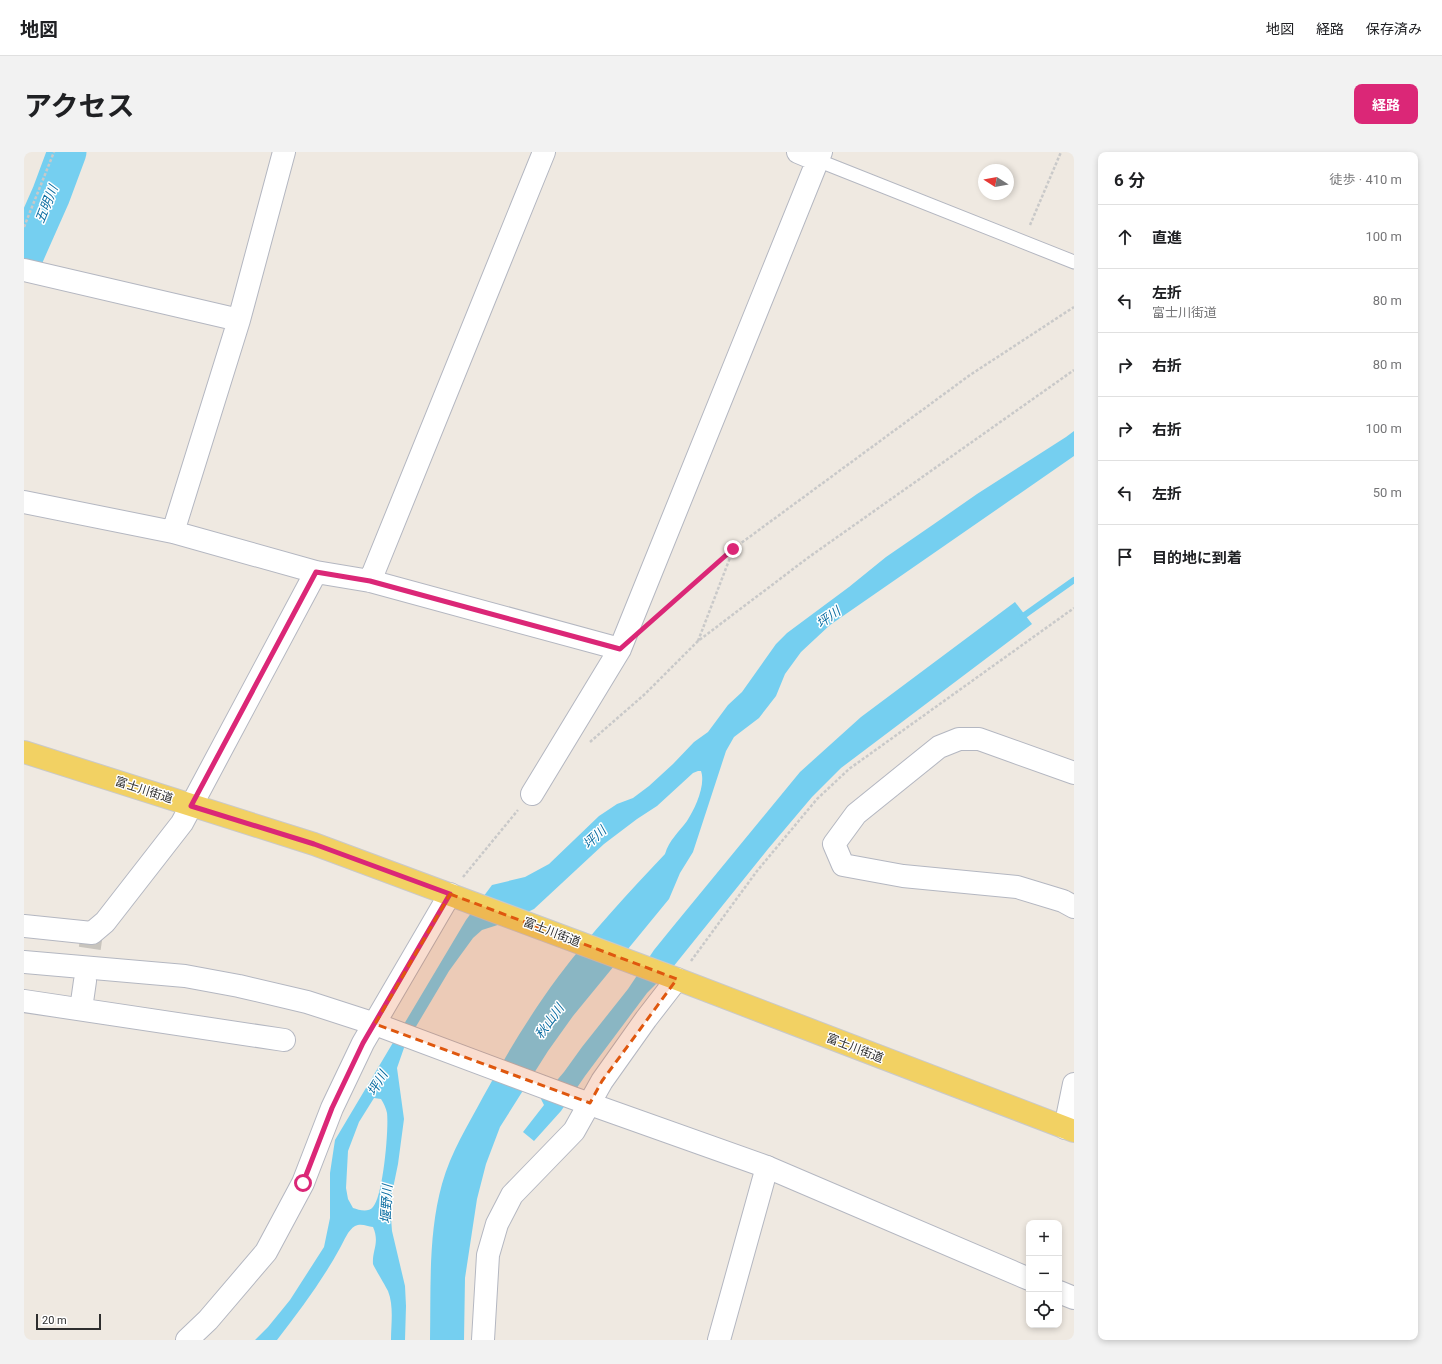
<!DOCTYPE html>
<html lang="ja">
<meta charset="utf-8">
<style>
body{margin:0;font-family:Roboto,"Noto Sans JP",sans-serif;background:#f2f2f2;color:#202124}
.controls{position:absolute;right:12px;bottom:12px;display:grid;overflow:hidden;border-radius:8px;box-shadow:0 2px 6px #0003}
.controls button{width:36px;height:36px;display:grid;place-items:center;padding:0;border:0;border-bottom:1px solid #e0e0e0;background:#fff;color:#202124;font:20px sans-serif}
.compass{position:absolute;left:954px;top:12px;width:36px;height:36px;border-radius:50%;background:#fff;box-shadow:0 2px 6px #0003;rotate:281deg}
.scale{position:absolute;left:12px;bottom:10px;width:65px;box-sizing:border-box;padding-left:4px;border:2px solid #2e2e2e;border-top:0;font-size:11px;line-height:14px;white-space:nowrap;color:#2e2e2e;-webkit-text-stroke:3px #fff;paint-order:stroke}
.stop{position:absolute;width:12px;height:12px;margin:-9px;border:3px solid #db2777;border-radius:50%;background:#fff}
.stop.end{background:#db2777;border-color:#fff;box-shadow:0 1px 4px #0008}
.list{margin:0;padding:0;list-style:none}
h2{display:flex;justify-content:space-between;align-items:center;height:52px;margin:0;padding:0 16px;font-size:17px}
h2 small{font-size:13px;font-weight:400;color:#757577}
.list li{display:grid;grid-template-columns:26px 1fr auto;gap:12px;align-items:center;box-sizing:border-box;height:64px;padding:0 16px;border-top:1px solid #e0e0e0}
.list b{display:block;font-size:15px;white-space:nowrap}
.list p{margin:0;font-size:13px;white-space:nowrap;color:#757577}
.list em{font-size:13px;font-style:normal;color:#757577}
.icon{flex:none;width:22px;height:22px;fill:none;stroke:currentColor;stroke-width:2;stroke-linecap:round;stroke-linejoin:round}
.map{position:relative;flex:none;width:1050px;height:1188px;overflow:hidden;border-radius:8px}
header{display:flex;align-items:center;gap:24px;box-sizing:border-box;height:56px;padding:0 20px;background:#fff;border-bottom:1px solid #e0e0e0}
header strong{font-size:19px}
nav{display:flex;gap:22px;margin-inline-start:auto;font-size:14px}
.intro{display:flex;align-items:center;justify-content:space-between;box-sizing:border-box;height:96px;padding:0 24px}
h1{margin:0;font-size:28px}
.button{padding:10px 18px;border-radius:8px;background:#db2777;color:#fff;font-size:14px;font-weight:700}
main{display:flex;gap:24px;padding:0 24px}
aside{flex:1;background:#fff;border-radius:8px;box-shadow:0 2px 6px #0003}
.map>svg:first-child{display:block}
</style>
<header>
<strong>地図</strong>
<nav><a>地図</a><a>経路</a><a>保存済み</a></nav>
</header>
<div class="intro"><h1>アクセス</h1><a class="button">経路</a></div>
<main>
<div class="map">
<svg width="1050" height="1188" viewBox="0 0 1050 1188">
<rect width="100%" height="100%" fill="#efe9e1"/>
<path fill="#75cff0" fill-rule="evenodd" d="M1050,279V304L806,473L777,500L761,522L752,544L735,566L710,585L702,599L669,700L656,721L645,747L549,864L524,899L476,975L462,1012L453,1047L441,1126L440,1188H406C407,1137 404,1082 418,1032C427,1000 444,973 459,945C482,903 506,863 534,825C567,781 604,741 641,702C645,688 655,680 663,669C671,657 682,633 677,619H674L669,621L633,654L613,667L580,692L510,757L483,770L458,778L449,786L425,819L381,893L373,916L380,967L374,1012L367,1046V1066L368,1079L381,1134L382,1154L381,1188H367C367,1172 370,1154 364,1139C361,1133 350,1115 349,1112C348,1098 356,1091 349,1075C343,1074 337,1071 331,1074C324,1078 320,1089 316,1096C298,1129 276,1158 253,1188H231L244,1175L266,1148L300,1095L306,1066V1021L311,988L442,768L468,733L501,725L525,712L575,664L593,652L609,646L625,634L649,612L670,590L684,580L704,553L718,540L752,492L763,481L825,435L862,405L910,372L953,342L1042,285ZM350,946L357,947C360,952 362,956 363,961C365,977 359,1045 349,1055C344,1061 335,1058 329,1056L324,1047L322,1036L324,999L335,970Z
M991,450L1008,472L817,616L788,645L744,697L649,815L623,841L561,924L537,959L510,989L499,980L520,953L517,947L540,920L558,895L604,837L630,798L647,777L776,620L837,565Z"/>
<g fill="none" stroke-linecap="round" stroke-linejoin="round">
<path stroke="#75cff0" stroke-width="6" d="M995,467L1050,428"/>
<path stroke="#75cff0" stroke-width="39" d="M0,104L27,43L43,0"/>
<path stroke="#c8c4bd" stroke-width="22" stroke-dasharray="22 11" stroke-linecap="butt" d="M61,829L68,781"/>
<g stroke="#b4b7c1" stroke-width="15">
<path id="service" d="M793,8L1050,110"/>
</g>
<g stroke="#b4b7c1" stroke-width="24">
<path id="minor" d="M774,0L793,8
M0,118L215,168
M0,350L149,380L292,420L346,429L596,497
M149,380L215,168L260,0
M346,429L520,0
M1050,621L955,587H935L915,595L832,662L810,692L819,713L879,724L993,735L1039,749L1050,755
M508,642L596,497L797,0
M0,774L68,781L81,770L158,671L292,420
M0,849L260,888
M57,857L61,829
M1041,976L1050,932
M163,1188L184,1168L242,1100L279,1031L308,956L339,891L426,742
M695,1188L743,1015"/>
</g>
<g stroke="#b4b7c1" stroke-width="24">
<path id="tertiary" d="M0,810L161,824L215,834L283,850L351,872L549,946L743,1015L1005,1127
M1035,1140L1050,1146
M459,1188L464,1103L473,1072L488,1043L550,979L578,929L622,867L653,827"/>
</g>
<g stroke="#c9c9c9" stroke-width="24">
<path id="primary" d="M0,600L290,692L653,827L1050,979"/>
</g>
<path stroke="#c9c9c9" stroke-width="2.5" stroke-dasharray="3 2" stroke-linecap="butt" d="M1006,73L1037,0
M0,75L30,0
M635,463L709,397L946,223L1050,155
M674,489L709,398
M566,590L621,542L674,489L785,405L1050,218
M439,725L494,658
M667,809L733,719L793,647L825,617L1050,456"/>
<use href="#service" stroke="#fff" stroke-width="13"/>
<use href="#minor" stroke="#fff" stroke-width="22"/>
<use href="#tertiary" stroke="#fff" stroke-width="22"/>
<use href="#primary" stroke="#f2d163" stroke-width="22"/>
</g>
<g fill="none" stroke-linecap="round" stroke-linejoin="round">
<path stroke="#db2777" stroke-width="5" d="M279,1031L308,956L339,891L426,742L290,692L167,654L292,420L346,429L596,497L709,397"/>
</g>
<path fill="#df570e" fill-opacity="0.2" stroke="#df570e" stroke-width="3" stroke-dasharray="8 5" stroke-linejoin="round" d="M426,742L653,827L578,929L566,951L351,872Z"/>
<g text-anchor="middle" stroke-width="3" stroke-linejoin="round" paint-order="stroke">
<g font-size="12" fill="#2e2e2e" stroke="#fff">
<text transform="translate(120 638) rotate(18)" y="4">富士川街道</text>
<text transform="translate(528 780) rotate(21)" y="4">富士川街道</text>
<text transform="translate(831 896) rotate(21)" y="4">富士川街道</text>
</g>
<g font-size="13" font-style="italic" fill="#0d6fa3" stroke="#fff">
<text transform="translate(22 52) rotate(-68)" y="5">五明川</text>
<text transform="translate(804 465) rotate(-35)" y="5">坪川</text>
<text transform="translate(570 685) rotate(-43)" y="5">坪川</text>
<text transform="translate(525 869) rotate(-54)" y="5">秋山川</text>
<text transform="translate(353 931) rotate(-59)" y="5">坪川</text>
<text transform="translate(362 1052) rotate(-87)" y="5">堰野川</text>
</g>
</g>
</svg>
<div class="controls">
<button>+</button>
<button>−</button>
<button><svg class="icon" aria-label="locate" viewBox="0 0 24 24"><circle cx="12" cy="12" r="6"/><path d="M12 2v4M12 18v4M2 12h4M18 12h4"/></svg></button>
</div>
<svg class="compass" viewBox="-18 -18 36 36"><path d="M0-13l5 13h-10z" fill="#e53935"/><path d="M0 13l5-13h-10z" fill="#757577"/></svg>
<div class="scale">20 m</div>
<div class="stop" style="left:279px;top:1031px"></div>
<div class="stop end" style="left:709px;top:397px"></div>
</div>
<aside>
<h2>6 分<small>徒歩 · 410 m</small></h2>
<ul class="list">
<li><svg class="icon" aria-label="ahead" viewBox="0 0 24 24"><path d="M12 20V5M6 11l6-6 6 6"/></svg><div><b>直進</b></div><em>100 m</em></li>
<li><svg class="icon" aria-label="left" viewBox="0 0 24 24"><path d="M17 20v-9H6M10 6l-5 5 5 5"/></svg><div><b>左折</b><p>富士川街道</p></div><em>80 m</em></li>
<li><svg class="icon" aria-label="right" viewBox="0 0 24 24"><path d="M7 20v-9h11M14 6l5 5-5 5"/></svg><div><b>右折</b></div><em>80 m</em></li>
<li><svg class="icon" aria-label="right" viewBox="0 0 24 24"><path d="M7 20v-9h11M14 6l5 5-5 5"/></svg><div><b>右折</b></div><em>100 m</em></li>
<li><svg class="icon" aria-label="left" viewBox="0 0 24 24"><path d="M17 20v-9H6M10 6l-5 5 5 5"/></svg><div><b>左折</b></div><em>50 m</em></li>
<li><svg class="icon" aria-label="arrive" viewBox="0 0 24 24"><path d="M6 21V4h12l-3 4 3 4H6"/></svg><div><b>目的地に到着</b></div></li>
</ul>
</aside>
</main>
